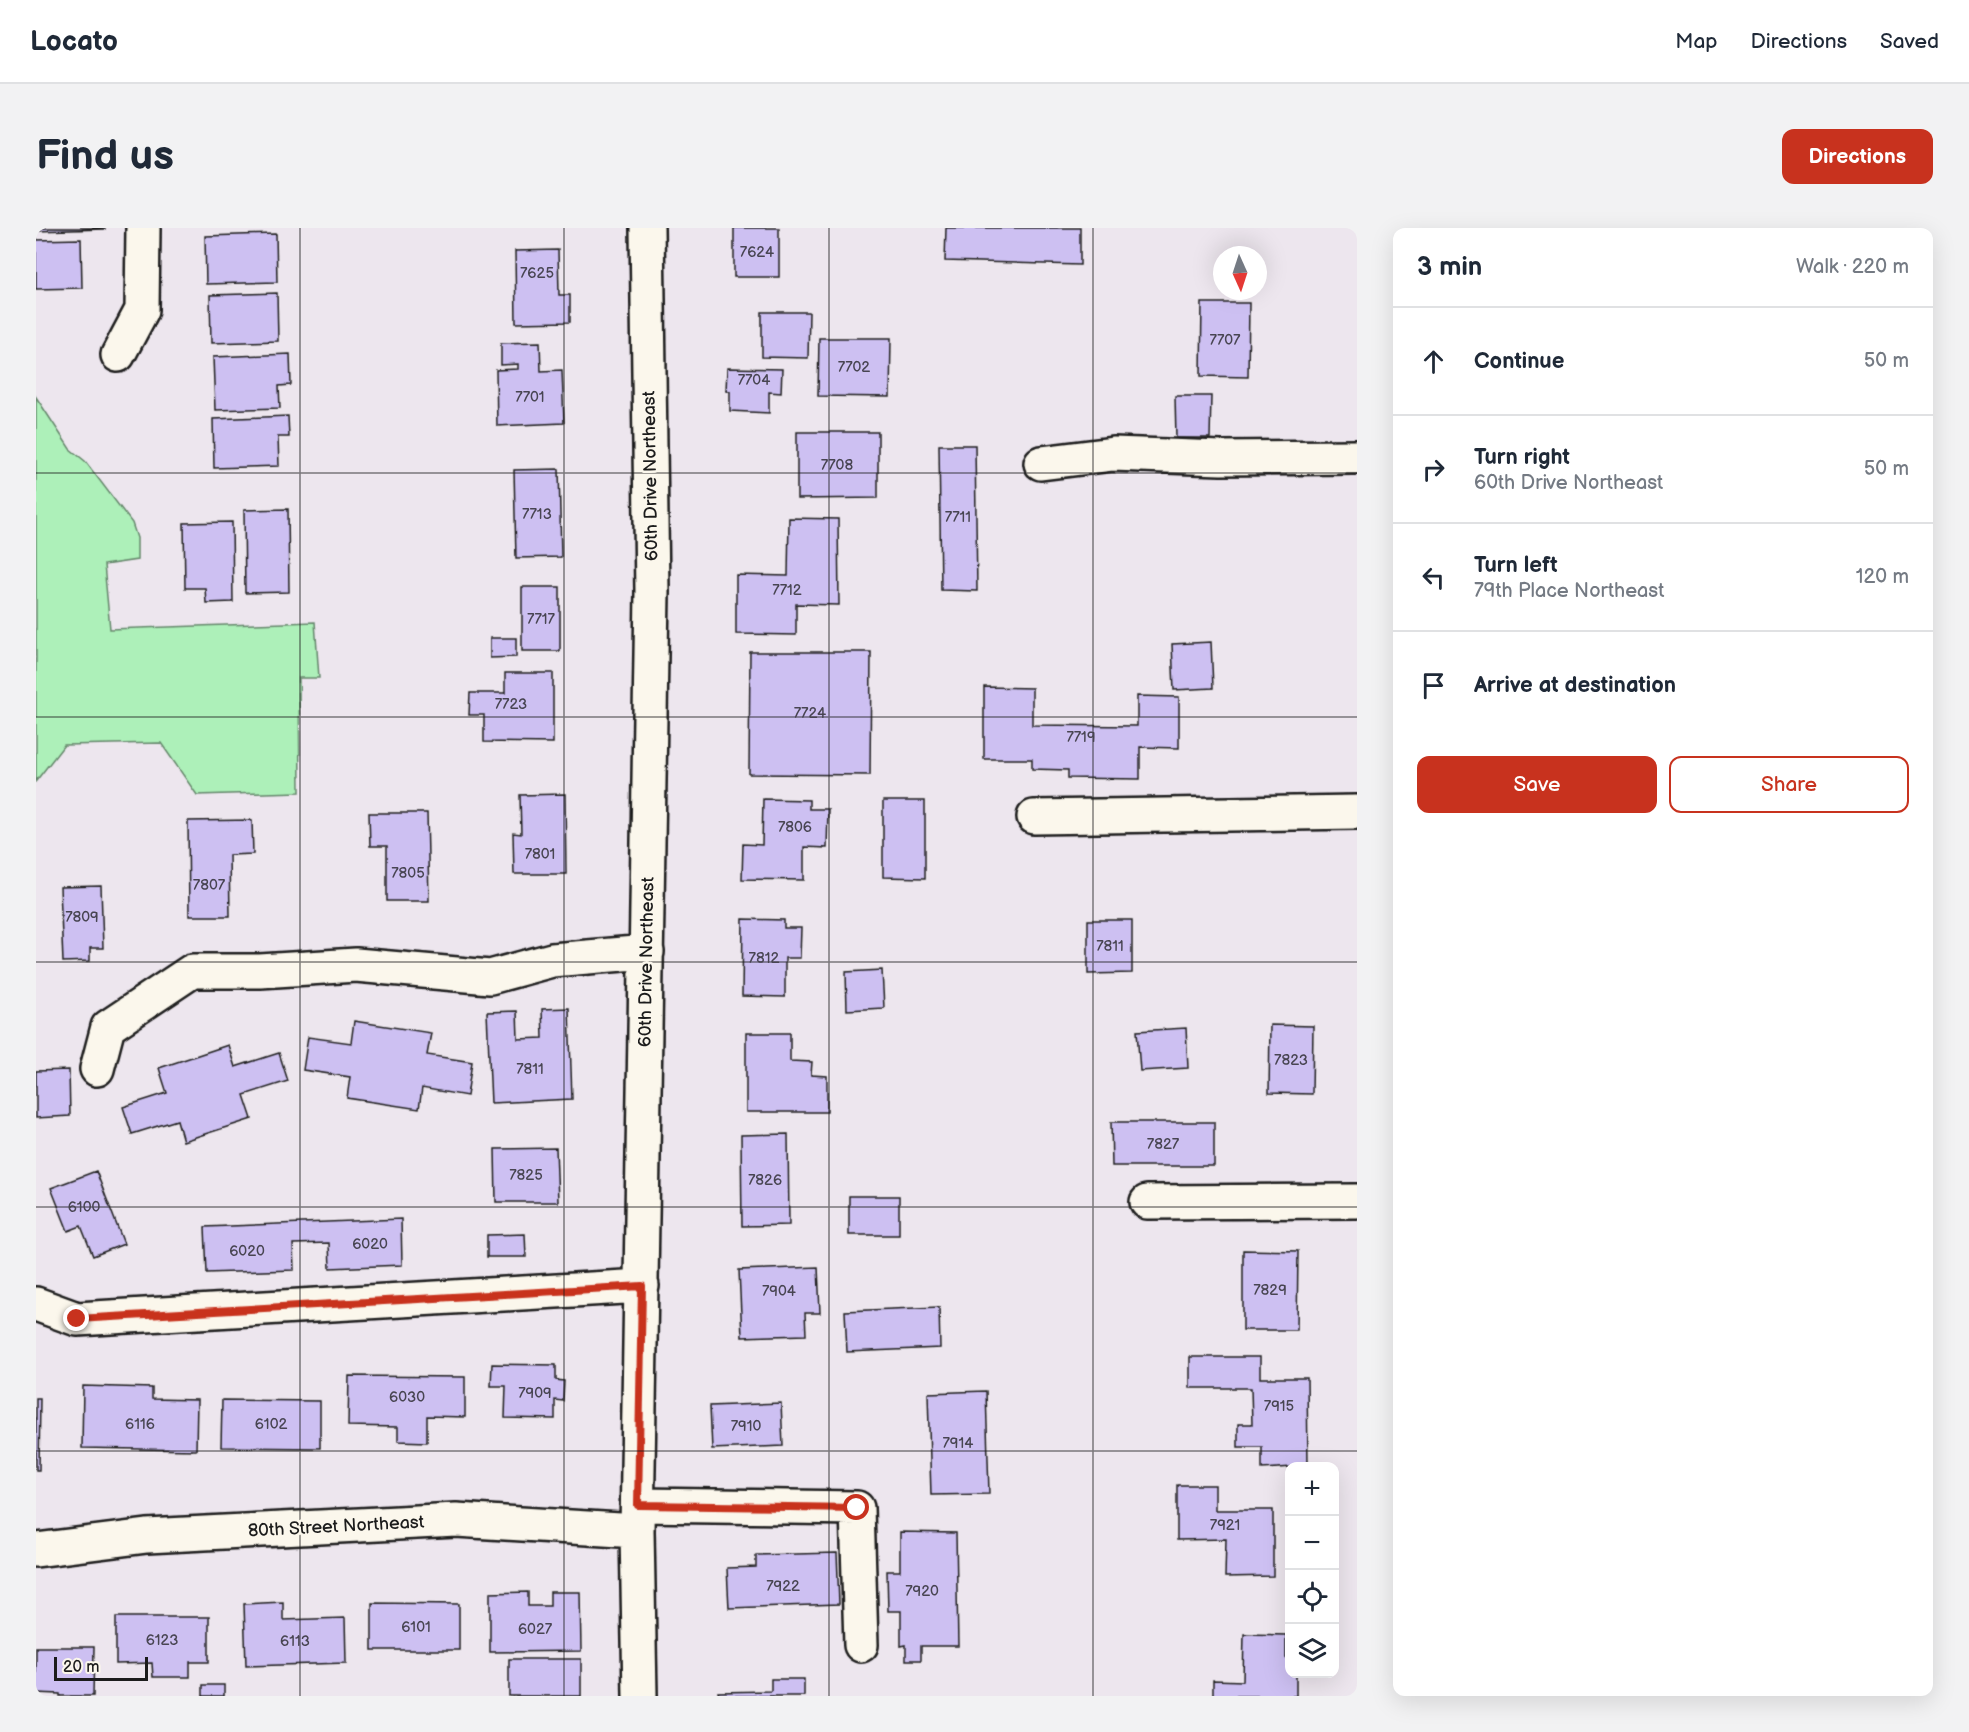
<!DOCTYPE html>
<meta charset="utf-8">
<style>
body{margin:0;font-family:"Balsamiq Sans",sans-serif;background:#f2f2f3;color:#1f2937}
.controls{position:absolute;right:18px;bottom:18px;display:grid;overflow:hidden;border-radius:12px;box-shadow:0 6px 24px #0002}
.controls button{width:54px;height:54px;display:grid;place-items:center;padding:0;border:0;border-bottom:2px solid #e0e1e3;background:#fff;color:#1f2937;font:30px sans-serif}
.compass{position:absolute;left:1177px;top:18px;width:54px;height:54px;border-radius:50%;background:#fff;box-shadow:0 6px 24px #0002;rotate:177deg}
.scale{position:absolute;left:18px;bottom:15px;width:94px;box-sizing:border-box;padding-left:6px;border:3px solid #1c1c1c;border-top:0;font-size:16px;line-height:21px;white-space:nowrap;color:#1c1c1c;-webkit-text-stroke:4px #fbf7ec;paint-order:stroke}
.stop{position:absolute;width:18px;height:18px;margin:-14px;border:4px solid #c8321e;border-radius:50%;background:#fff}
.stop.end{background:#c8321e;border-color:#fff;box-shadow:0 2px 6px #0008}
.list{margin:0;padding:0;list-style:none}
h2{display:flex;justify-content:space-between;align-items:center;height:78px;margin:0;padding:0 24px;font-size:26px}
h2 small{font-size:20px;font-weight:400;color:#747a83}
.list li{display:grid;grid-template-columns:39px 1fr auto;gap:18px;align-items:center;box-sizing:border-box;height:108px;padding:0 24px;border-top:2px solid #e0e1e3}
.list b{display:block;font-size:22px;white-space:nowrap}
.list p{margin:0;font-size:20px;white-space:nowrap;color:#747a83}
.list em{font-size:20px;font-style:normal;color:#747a83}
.actions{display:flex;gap:12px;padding:18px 24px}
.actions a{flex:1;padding:14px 0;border:2px solid #c8321e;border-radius:12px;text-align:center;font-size:21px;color:#c8321e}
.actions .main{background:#c8321e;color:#fff}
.icon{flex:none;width:33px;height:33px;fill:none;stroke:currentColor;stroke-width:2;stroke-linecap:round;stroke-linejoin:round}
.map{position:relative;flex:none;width:1321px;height:1468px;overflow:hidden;border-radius:12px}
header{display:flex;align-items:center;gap:36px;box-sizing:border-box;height:84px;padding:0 30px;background:#fff;border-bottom:2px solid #e0e1e3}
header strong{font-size:28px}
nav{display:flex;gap:33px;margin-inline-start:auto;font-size:21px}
.intro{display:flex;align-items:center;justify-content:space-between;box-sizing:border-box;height:144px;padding:0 36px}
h1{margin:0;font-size:42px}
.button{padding:15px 27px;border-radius:12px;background:#c8321e;color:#fff;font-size:21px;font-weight:700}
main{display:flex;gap:36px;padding:0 36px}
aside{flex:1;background:#fff;border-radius:12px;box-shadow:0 6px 24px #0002}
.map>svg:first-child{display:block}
</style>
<header>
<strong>Locato</strong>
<nav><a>Map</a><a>Directions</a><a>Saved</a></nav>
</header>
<div class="intro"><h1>Find us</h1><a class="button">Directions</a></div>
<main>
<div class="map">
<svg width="1321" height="1468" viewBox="0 0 1321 1468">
<rect width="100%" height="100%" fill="#ede6ee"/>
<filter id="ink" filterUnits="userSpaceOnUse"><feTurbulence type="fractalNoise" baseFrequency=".0167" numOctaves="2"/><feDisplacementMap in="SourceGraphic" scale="12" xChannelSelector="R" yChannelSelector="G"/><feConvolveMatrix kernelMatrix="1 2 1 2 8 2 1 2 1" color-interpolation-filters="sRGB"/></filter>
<g filter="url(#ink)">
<path fill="#adf0b9" stroke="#64866a" stroke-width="1.5" d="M0,169L34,221L49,233L96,295L101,310V332L68,337L74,401L279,394L283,450H263L264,564L161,567L125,515L28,517L0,553Z"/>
<path fill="#cdc0f2" stroke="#1c1c1c" stroke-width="1.5" d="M0,0H69V1L0,3Z
M698,0H743V49H698Z
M910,0H1044V37L909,33Z
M240,6L241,54L170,56L169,8Z
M45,11L46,60L0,61V12Z
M522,22L523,67H534V94L480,95L479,23Z
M241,65L242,113L175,115L174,67Z
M1166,75H1213L1212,149L1165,148Z
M726,84H773L772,130L726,129Z
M783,110H855L854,169L782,168Z
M504,114L505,143L526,142L528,195L461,198L460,142L482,141V136L465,137V115Z
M254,126L255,157L243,158L244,180L179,182L177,129Z
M691,140L746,141L745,165L733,164V185L694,183V163H690Z
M1139,168H1175L1174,210H1140Z
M252,188L253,209H242L243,238L178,240L177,191Z
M761,204H842V270L761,271Z
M903,217H939L941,363L905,362Z
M523,241L525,329L480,330L478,242Z
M252,281L253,364L209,365L208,282Z
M753,290L802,291L803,377L760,376V407L700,406V347L752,348Z
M196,294L197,374L170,375L169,360H149L148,295Z
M486,359H524V423H486Z
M454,410H480V429L454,430Z
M1175,414L1177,460L1138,462L1136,416Z
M714,424H835L834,547L713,546Z
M469,445H517V515L448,514V487H433L434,465H469Z
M948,459L996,460V497L1101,498V468L1143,469V520L1104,519V551L1032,550V542L996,541V531H948Z
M529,566L530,646H478L477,605L485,606L484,567Z
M727,571L773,572V581H792L791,620L768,619V652L706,651L707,616L726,617Z
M847,573H889V650L847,649Z
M333,585H391L393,673H351V618H334Z
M216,592L217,626L193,627L194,688H153L152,593Z
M65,658L67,720H54V733L27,734L24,659Z
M707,691L748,692V700H765L764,730H749V769L706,768Z
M1052,692H1096V745L1052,746Z
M846,742L848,780L811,782L810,744Z
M533,780L536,871L455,875L451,784L481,783L482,811L507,810L506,781Z
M318,793L395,805L391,827L436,834L431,868L386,860L383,881L311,870L314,849L267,842L272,809L315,815Z
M1234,797L1277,798L1276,866L1233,865Z
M1150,800L1152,840L1104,843L1101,803Z
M710,805H754V833L776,834L775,847L791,848V884H710Z
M192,817L199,839L243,825L252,853L208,867L216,891L147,913L141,892L96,906L87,879L131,865L123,840Z
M33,842L34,888L0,890V843Z
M1075,894H1178V938H1076Z
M752,906L753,997L706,998L705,907Z
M520,920L522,974H460L459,921Z
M60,943L88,1016L57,1028L45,998L32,1003L15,960Z
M813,968H863V1007H813Z
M365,991L366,1037L294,1040L293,1015L257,1016L258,1042L171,1045L169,999Z
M489,1006L490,1029H451V1007Z
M1207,1022L1262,1023L1261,1102H1207Z
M782,1039L784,1085H769L770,1107L706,1109L703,1042Z
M903,1079L904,1120L811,1124L809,1083Z
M1154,1129H1224V1150H1271L1272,1238L1226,1241V1219H1202V1196H1216L1215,1160H1154Z
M456,1136L520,1137V1152L528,1153L527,1173L519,1172V1191L469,1190L470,1158H455Z
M313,1148L429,1149V1189L391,1188V1214L362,1213V1199L312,1198Z
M47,1158L116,1160V1171L161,1172L160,1222L46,1220Z
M950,1163L953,1266L895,1267L892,1165Z
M0,1170H4L3,1242H0Z
M186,1172L284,1173V1220L185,1219Z
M745,1175L747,1218L676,1221L674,1178Z
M1141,1257H1179V1282H1237V1348L1189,1349L1190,1311L1141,1312Z
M864,1304L920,1305L922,1418H885V1432H870V1417L865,1418V1383H852L851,1343H864Z
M801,1325L803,1376L693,1380L691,1340L720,1339V1327Z
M492,1364V1378H514V1364H544L545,1423L454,1424V1365Z
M247,1374V1392L309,1390L310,1435L210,1438L208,1376Z
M336,1375L423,1376V1422H336Z
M80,1389H173V1434H154V1449H117L116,1435L80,1436Z
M1208,1406L1250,1407V1430H1254V1446H1260V1468H1177V1452L1207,1453Z
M0,1419H58L57,1468H24V1466L0,1465Z
M473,1431H545V1468H473Z
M735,1451H768V1468H683L682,1464L735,1463Z
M167,1457H188V1468H167Z"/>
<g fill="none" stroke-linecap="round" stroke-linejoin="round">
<g stroke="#1c1c1c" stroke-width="38">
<path id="minor" d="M82,127L106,82L107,0
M1005,235L1077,226L1185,230L1321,229
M998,589L1321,584
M61,841L72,799L156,743H224L320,737L454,749L516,732L611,724
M1111,974L1321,973
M0,1076L41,1091L606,1058
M602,1277L821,1280L825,1417
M0,1322L111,1308L420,1292L601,1303
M604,1468L601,1303L616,364L611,0"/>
</g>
<use href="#minor" stroke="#fbf7ec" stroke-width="33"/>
</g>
</g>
<g fill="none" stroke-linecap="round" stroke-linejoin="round" filter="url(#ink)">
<path stroke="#c8321e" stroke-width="8" d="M41,1091L606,1058L602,1277L821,1280"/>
</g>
<path fill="none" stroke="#1c1c1c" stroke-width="1.5" stroke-opacity="0.55" d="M264,0V1468M528,0V1468M793,0V1468M1057,0V1468M0,245H1321M0,489H1321M0,734H1321M0,979H1321M0,1223H1321"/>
<g text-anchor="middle" stroke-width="5" stroke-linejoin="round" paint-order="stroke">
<g font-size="15" fill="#484552">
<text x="721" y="29">7624</text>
<text x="501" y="50">7625</text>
<text x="1189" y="117">7707</text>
<text x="818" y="144">7702</text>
<text x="718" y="157">7704</text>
<text x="494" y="174">7701</text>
<text x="801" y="242">7708</text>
<text x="501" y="291">7713</text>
<text x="922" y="294">7711</text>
<text x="751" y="367">7712</text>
<text x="505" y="396">7717</text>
<text x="475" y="481">7723</text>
<text x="774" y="490">7724</text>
<text x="1045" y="514">7719</text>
<text x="759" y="604">7806</text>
<text x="504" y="631">7801</text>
<text x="372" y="650">7805</text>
<text x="173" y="662">7807</text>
<text x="46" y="694">7809</text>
<text x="1074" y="723">7811</text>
<text x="728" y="735">7812</text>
<text x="1255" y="837">7823</text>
<text x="494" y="846">7811</text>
<text x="1127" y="921">7827</text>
<text x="490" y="952">7825</text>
<text x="729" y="957">7826</text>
<text x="48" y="984">6100</text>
<text x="334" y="1021">6020</text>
<text x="211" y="1028">6020</text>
<text x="1234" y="1067">7829</text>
<text x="743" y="1068">7904</text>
<text x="499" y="1170">7909</text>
<text x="371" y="1174">6030</text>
<text x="1243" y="1183">7915</text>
<text x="104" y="1201">6116</text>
<text x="235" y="1201">6102</text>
<text x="710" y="1203">7910</text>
<text x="922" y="1220">7914</text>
<text x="1189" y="1302">7921</text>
<text x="747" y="1363">7922</text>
<text x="886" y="1368">7920</text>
<text x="380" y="1404">6101</text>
<text x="499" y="1406">6027</text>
<text x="126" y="1417">6123</text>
<text x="259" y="1418">6113</text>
</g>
<g font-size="18" fill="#1c1c1c" stroke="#fbf7ec">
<text transform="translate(614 248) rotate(-91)" y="6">60th Drive Northeast</text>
<text transform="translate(610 734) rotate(-89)" y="6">60th Drive Northeast</text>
<text transform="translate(300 1298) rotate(-3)" y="6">80th Street Northeast</text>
</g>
</g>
</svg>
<div class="controls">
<button>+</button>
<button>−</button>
<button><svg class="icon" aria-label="locate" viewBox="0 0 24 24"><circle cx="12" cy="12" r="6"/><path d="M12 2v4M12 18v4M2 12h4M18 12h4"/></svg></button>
<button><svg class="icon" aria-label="layers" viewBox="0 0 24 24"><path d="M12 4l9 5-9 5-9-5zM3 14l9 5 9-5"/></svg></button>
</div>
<svg class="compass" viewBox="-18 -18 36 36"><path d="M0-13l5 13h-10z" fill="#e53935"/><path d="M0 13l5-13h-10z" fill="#747a83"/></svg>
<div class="scale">20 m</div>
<div class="stop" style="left:821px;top:1280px"></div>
<div class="stop end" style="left:41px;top:1091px"></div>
</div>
<aside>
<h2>3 min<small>Walk · 220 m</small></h2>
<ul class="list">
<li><svg class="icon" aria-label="ahead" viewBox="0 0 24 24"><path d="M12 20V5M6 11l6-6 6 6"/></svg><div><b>Continue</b></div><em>50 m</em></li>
<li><svg class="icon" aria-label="right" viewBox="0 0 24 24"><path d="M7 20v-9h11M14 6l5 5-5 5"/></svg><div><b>Turn right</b><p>60th Drive Northeast</p></div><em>50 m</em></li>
<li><svg class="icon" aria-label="left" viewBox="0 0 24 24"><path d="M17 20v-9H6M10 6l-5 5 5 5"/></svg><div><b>Turn left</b><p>79th Place Northeast</p></div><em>120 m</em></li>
<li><svg class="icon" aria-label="arrive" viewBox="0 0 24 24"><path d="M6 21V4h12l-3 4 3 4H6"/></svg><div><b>Arrive at destination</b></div></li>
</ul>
<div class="actions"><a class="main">Save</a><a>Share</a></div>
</aside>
</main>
